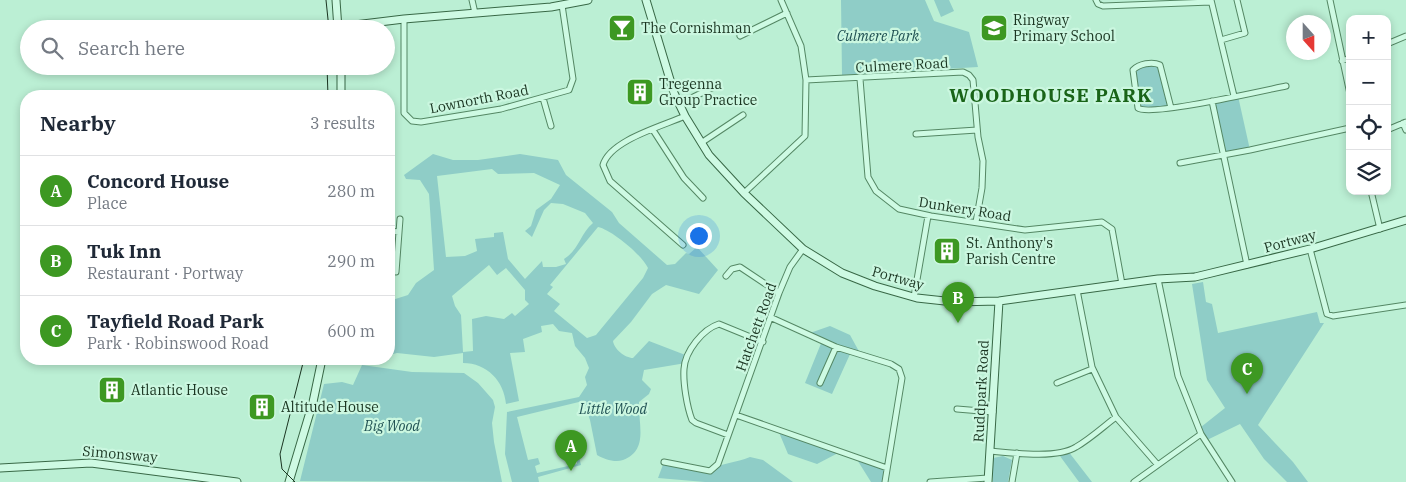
<!DOCTYPE html>
<meta charset="utf-8">
<style>
body{margin:0;font-family:"IBM Plex Serif",serif;background:#f6f6f7;color:#1f2937}
.controls{position:absolute;right:15px;top:15px;display:grid;overflow:hidden;border-radius:10px;box-shadow:0 2px 8px #0003}
.controls button{width:45px;height:45px;display:grid;place-items:center;padding:0;border:0;border-bottom:1px solid #e0e1e3;background:#fff;color:#1f2937;font:25px sans-serif}
.compass{position:absolute;left:1286px;top:15px;width:45px;height:45px;border-radius:50%;background:#fff;box-shadow:0 2px 8px #0003;rotate:159deg}
.you{position:absolute;left:698px;top:235px;width:18px;height:18px;margin:-12px;border:4px solid #fff;border-radius:50%;background:#1a73e8;box-shadow:0 0 0 8px #1a73e833}
.badge{display:grid;place-items:center;width:32px;height:32px;border-radius:50%;background:#3d9822;color:#fff;font-size:16px;font-weight:700}
.pin{position:absolute;translate:-50% -41px;filter:drop-shadow(0 1px 2px #0008)}
.pin::after{content:'';position:absolute;top:26px;width:18px;height:15px;background:inherit;clip-path:polygon(0 0,100% 0,50% 100%)}
.list{margin:0;padding:0;list-style:none}
h2{display:flex;justify-content:space-between;align-items:center;height:65px;margin:0;padding:0 20px;font-size:21px}
h2 small{font-size:16px;font-weight:400;color:#747a83}
.list li{display:grid;grid-template-columns:32px 1fr auto;gap:15px;align-items:center;box-sizing:border-box;height:70px;padding:0 20px;border-top:1px solid #e0e1e3}
.list b{display:block;font-size:19px;white-space:nowrap}
.list p{margin:0;font-size:16px;white-space:nowrap;color:#747a83}
.list em{font-size:16px;font-style:normal;color:#747a83}
.icon{flex:none;width:28px;height:28px;fill:none;stroke:currentColor;stroke-width:2;stroke-linecap:round;stroke-linejoin:round}
.map{position:relative;flex:none;width:1406px;height:482px;overflow:hidden}
.search{position:absolute;background:#fff;box-shadow:0 2px 8px #0003;left:20px;top:20px;width:375px;height:55px;display:flex;align-items:center;gap:12px;box-sizing:border-box;padding:0 18px;border-radius:28px;color:#747a83;font-size:19px}
.panel{position:absolute;background:#fff;box-shadow:0 2px 8px #0003;left:20px;top:90px;width:375px;height:275px;border-radius:20px}
.map>svg:first-child{display:block}
</style>
<div class="map">
<svg width="1406" height="482" viewBox="0 0 1406 482">
<rect width="100%" height="100%" fill="#bbefd4"/>
<path fill="#8fcdc7" fill-rule="evenodd" d="M841,0H925L934,21L969,32L978,67L842,75Z
M934,0H949L954,11L941,17Z
M1158,63L1171,108L1141,111L1135,68Z
M1238,96L1250,150L1225,156L1212,101Z
M433,154L453,160H478L520,154L558,160L566,175L612,212L619,223L667,265L675,264L686,253L689,254L697,247L718,270L699,294L666,285L652,294L631,322L613,341C614,349 625,358 633,358L649,341L688,356L686,363L644,370L642,380L651,389L649,394L639,402C638,424 649,450 623,460C615,463 604,459 597,455L590,420L583,401L517,417L528,460L538,458L540,464L535,466L537,473L577,464V457H579L581,465L538,477L539,482H512L505,454L507,412L579,397L587,385L585,377L589,368L585,358L575,346L572,333L559,331L553,324L541,326L542,332L523,339L525,352L510,353L519,401L506,404C504,381 487,363 463,363V353L434,357L397,353L389,355V301L408,295L416,283L434,270L429,194L420,180L406,179L404,175ZM492,169L498,174L534,173L560,185L551,199L536,210L531,226L525,231L532,237L544,210L551,203L563,204L585,213L593,223C580,234 579,250 564,259L566,264L556,267H543L542,261L525,279L508,259L503,232L494,233V237L475,239L477,251L465,256L446,257L437,176ZM598,227C612,230 642,255 648,268L643,278L596,335L587,338L554,311L560,304L547,294L553,287L550,285ZM489,265L497,275L506,268L525,290V300L529,304L515,316L512,313L504,319L486,316L472,319L473,351L463,352L461,315L455,306L452,296Z
M1203,282L1206,302L1212,304L1218,333L1317,312L1320,323H1324L1258,425L1293,462L1308,482H1287L1264,459L1240,424L1207,440L1201,427L1225,408L1207,380L1192,284Z
M830,326L850,335L861,355L851,352L832,394L805,383L822,341L807,334Z
M362,365L412,372L464,373L478,383L493,400L495,407L492,423L494,442L502,482L300,481L324,384L342,382L353,385Z
M778,430L840,452L817,464L788,454Z
M1068,451L1092,482H1079L1057,452Z
M1003,456L1012,460L1008,482H993V458Z
M750,457L763,460L793,482H705L658,478L664,462L710,471C722,462 736,463 750,457Z
M856,458L887,468L885,482H871Z"/>
<g fill="none" stroke-linecap="round" stroke-linejoin="round">
<g stroke="#548764" stroke-width="7">
<path id="street" d="M472,0L475,13
M1096,0L1098,4L1103,6L1211,2
M1211,0L1234,96
M1330,0L1350,94
M404,19V113L412,121L421,122L501,109L569,90L573,79L562,5
M740,36L787,13
M1221,40L1245,33L1237,0
M1387,44L1406,36
M1342,61L1350,58
M860,79L868,177L876,191L899,209L931,216L1025,230L1102,222L1112,229L1122,284
M806,80L963,72L969,75L973,80L978,137L983,161L982,188L976,222
M543,98L551,126
M1212,101L1247,265
M679,104L716,86
M1171,108L1160,65C1152,61 1139,64 1133,70L1138,108C1149,117 1266,90 1286,86
M1403,123L1406,130
M653,130L684,178L703,198
M1387,130L1406,122
M916,134L977,130
M701,143L743,115
M1180,163L1250,150L1350,128
M1371,191L1380,229
M744,193L805,136L806,80L801,46L781,0
M389,231L399,232
M683,245L610,181L603,165C610,140 663,126 685,116
M1310,249L1327,314L1333,316L1406,305
M396,272L400,219
M726,276L732,269L740,267L779,293
M1158,279L1178,376L1201,434L1232,482
M1077,290L1092,367L1116,417L1157,464
M914,297L928,216
M772,318L836,347L891,364L899,369L902,378L885,482
M820,383L836,347
M1057,383L1092,369
M957,409L993,412
M736,415L887,468
M728,435L696,423L692,420C687,407 683,383 684,369C685,351 703,329 719,324L763,342
M990,451C1012,453 1057,459 1076,447C1090,439 1103,427 1116,417
M664,462L710,471L718,464L779,293L790,267L803,249
M930,482L988,478
M1012,482L1017,453
M1134,482L1201,434"/>
</g>
<g stroke="#386846" stroke-width="9">
<path id="secondary" d="M336,0L338,29
M646,0L674,93L685,116L709,155L744,193L803,249L842,273L875,286L917,298L954,302L999,301L1158,279L1195,277L1310,249L1406,220
M338,27L404,19L551,7L588,0
M341,66V96
M0,468L91,463L237,482
M289,482L313,402L322,359
M988,482L999,301"/>
</g>
<use href="#street" stroke="#cefae3" stroke-width="5"/>
<use href="#secondary" stroke="#cefae3" stroke-width="7"/>
<path stroke="#1a3521" stroke-width="1" d="M326,0L329,29
M327,66L328,96
M295,482L282,469L280,454L304,359"/>
</g>
<defs>
<g id="bar-square" transform="scale(1.4375)"><rect x="-9" y="-9" width="18" height="18" rx="4" fill="#3d9822" stroke="#cbf7e0"/><path d="M-6-5H6L.8 .8V4.5H3.5V6h-7V4.5H-.8V.8Z" fill="#fff"/></g>
<g id="school-square" transform="scale(1.4375)"><rect x="-9" y="-9" width="18" height="18" rx="4" fill="#3d9822" stroke="#cbf7e0"/><path d="M0-5L7-2L0 1L-7-2ZM-4 1L0 2.5L4 1V4Q0 6-4 4Z" fill="#fff"/></g>
<g id="building-square" transform="scale(1.4375)"><rect x="-9" y="-9" width="18" height="18" rx="4" fill="#3d9822" stroke="#cbf7e0"/><path d="M-4-6H4V6H1V3H-1V6H-4ZM-2.5-4.3h1.7v1.8h-1.7ZM.8-4.3h1.7v1.8H.8ZM-2.5-1h1.7V.8h-1.7ZM.8-1h1.7V.8H.8Z" fill="#fff"/></g>
</defs>
<g fill-rule="evenodd">
<use href="#bar-square" x="622" y="28"/>
<use href="#school-square" x="994" y="28"/>
<use href="#building-square" x="640" y="92"/>
<use href="#building-square" x="947" y="251"/>
<use href="#building-square" x="112" y="390"/>
<use href="#building-square" x="262" y="407"/>
</g>
<g text-anchor="middle" stroke-width="4.5" stroke-linejoin="round" paint-order="stroke">
<g font-size="14" fill="#1a3521" stroke="#cbf7e0" text-anchor="start">
<text x="1013" y="25">Ringway<tspan x="1013" dy="16">Primary School</tspan></text>
<text x="641" y="33">The Cornishman</text>
<text x="659" y="89">Tregenna<tspan x="659" dy="16">Group Practice</tspan></text>
<text x="966" y="248">St. Anthony's<tspan x="966" dy="16">Parish Centre</tspan></text>
<text x="131" y="395">Atlantic House</text>
<text x="281" y="412">Altitude House</text>
</g>
<g font-size="14" font-style="italic" fill="#205153" stroke="#cbf7e0">
<text x="878" y="41">Culmere Park</text>
<text x="613" y="414">Little Wood</text>
<text x="392" y="431">Big Wood</text>
</g>
<g font-size="14" fill="#1a3521" stroke="#cbf7e0">
<text transform="translate(902 65) rotate(-3)" y="5">Culmere Road</text>
<text transform="translate(479 99) rotate(-11)" y="5">Lownorth Road</text>
<text transform="translate(965 209) rotate(9)" y="5">Dunkery Road</text>
<text transform="translate(1290 241) rotate(-15)" y="5">Portway</text>
<text transform="translate(898 278) rotate(16)" y="5">Portway</text>
<text transform="translate(756 327) rotate(-70)" y="5">Hatchett Road</text>
<text transform="translate(981 391) rotate(-87)" y="5">Ruddpark Road</text>
<text transform="translate(120 454) rotate(5)" y="5">Simonsway</text>
</g>
<g font-size="19" font-weight="bold" letter-spacing="1" fill="#196418" stroke="#cbf7e0">
<text x="1051" y="102">WOODHOUSE PARK</text>
</g>
</g>
</svg>
<div class="controls">
<button>+</button>
<button>−</button>
<button><svg class="icon" aria-label="locate" viewBox="0 0 24 24"><circle cx="12" cy="12" r="6"/><path d="M12 2v4M12 18v4M2 12h4M18 12h4"/></svg></button>
<button><svg class="icon" aria-label="layers" viewBox="0 0 24 24"><path d="M12 4l9 5-9 5-9-5zM3 14l9 5 9-5"/></svg></button>
</div>
<svg class="compass" viewBox="-18 -18 36 36"><path d="M0-13l5 13h-10z" fill="#e53935"/><path d="M0 13l5-13h-10z" fill="#747a83"/></svg>
<div class="you"></div>
<div class="pin badge" style="left:571px;top:471px">A</div>
<div class="pin badge" style="left:958px;top:323px">B</div>
<div class="pin badge" style="left:1247px;top:394px">C</div>
<div class="search"><svg class="icon" aria-label="search" viewBox="0 0 24 24"><circle cx="10" cy="10" r="6"/><path d="M15 15l6 6"/></svg>Search here</div>
<section class="panel">
<h2>Nearby<small>3 results</small></h2>
<ul class="list">
<li><span class="badge">A</span><div><b>Concord House</b><p>Place</p></div><em>280 m</em></li>
<li><span class="badge">B</span><div><b>Tuk Inn</b><p>Restaurant · Portway</p></div><em>290 m</em></li>
<li><span class="badge">C</span><div><b>Tayfield Road Park</b><p>Park · Robinswood Road</p></div><em>600 m</em></li>
</ul>
</section>
</div>
